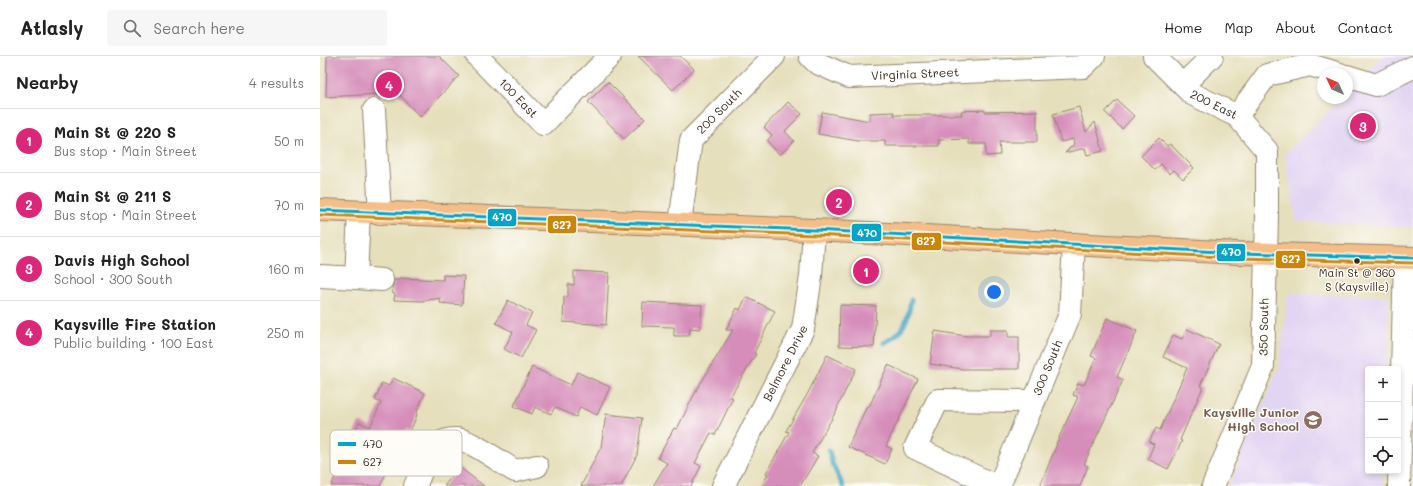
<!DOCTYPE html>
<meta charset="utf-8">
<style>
body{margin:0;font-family:Mali,sans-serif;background:#f6f6f6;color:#222}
.controls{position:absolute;right:12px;bottom:12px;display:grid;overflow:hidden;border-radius:4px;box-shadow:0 2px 6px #0003}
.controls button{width:36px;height:36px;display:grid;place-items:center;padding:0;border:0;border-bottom:1px solid #e0e0e0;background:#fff;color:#222;font:20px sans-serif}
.compass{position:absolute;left:997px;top:12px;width:36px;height:36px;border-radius:50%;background:#fff;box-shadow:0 2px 6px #0003;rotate:314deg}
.you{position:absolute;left:674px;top:236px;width:14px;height:14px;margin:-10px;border:3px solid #fff;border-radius:50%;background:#1a73e8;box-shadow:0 0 0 6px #1a73e833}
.badge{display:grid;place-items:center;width:26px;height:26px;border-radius:50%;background:#db2777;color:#fff;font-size:13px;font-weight:700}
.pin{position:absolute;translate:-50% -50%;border:2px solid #fff;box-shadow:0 1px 4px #0006}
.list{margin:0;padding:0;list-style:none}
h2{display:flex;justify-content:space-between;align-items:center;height:52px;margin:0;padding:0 16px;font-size:17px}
h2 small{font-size:13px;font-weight:400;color:#767676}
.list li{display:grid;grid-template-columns:26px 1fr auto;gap:12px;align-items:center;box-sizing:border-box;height:64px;padding:0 16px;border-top:1px solid #e0e0e0}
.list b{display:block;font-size:15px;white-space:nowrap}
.list p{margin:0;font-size:13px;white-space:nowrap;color:#767676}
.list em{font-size:13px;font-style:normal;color:#767676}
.icon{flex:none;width:22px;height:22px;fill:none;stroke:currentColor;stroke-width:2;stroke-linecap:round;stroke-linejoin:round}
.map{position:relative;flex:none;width:1093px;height:430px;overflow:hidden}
header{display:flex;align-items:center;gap:24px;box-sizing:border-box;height:56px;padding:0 20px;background:#fff;border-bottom:1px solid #e0e0e0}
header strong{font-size:19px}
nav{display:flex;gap:22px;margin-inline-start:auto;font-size:14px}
.search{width:280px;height:36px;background:#f6f6f6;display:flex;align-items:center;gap:10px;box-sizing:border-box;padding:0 14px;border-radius:4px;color:#767676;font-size:15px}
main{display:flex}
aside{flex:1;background:#fff}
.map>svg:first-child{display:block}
</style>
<header>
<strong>Atlasly</strong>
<div class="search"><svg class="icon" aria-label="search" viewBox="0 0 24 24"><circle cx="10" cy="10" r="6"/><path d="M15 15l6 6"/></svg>Search here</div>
<nav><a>Home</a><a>Map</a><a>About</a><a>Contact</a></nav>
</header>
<main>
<aside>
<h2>Nearby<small>4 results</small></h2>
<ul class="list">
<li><span class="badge">1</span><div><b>Main St @ 220 S</b><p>Bus stop · Main Street</p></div><em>50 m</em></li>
<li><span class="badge">2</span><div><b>Main St @ 211 S</b><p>Bus stop · Main Street</p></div><em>70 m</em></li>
<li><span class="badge">3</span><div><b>Davis High School</b><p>School · 300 South</p></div><em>160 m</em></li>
<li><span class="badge">4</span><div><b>Kaysville Fire Station</b><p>Public building · 100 East</p></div><em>250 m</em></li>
</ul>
</aside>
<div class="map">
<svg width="1093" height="430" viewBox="0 0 1093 430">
<rect width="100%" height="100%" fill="#fdfcf7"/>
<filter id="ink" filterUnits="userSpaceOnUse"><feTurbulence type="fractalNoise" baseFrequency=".025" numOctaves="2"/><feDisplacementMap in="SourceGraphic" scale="8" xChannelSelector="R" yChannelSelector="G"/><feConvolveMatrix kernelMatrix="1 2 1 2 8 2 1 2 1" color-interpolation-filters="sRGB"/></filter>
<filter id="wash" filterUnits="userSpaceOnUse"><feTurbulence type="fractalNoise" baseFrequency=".012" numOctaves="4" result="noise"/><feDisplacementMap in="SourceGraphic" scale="16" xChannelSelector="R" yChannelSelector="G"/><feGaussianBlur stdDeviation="0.9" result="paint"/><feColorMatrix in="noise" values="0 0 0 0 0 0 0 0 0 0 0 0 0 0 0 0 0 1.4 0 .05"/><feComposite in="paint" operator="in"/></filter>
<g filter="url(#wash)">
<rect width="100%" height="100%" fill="#e6dfbb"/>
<path fill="#e2d4f3" d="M1064,0H1093V171L976,165L965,98L1022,42H1027V37Z
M968,237L1069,240L1067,313H1048V415H1063V430H909L959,312Z"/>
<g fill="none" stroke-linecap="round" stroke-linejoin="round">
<path stroke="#48a7c7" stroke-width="5" d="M564,287C584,277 588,264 591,244
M509,395L512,407L523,430"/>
</g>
<g id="blocks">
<path fill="#d68dba" d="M7,0H119L139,20L100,61L78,37L6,41Z
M318,0H360L374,13L353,34Z
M288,26L325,63L304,83L268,46Z
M797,44L814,60L802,73L785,56Z
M468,46L482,58L465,75L474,85L460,99L447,85L452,79L444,71Z
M759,51L766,76L775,66L783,95L767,99L765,92L745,97L754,88L753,83L741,86L733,58Z
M664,54L665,56L717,55V86H679L680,99L666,100V88H649V83L619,84V90H565V85H538L498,78L502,56L550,65V57L574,56V59H642L641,55Z
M839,82L847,90L850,88L874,112L863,123L854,114L850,118L841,108L835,114L821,100Z
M254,215L289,217L286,269L243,266L244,240L248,241V228L254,229Z
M123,219L144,220L142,249L120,247L121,242L102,245L74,244L75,238L72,237L74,224H80V222L123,224Z
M426,241L455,255L434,297L436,298L410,341L413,342L395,379L391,377L375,407L381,410L371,430H333L347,407L338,402L354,372L357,373L376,335L413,274H406L417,252L420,254Z
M188,244L212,257L206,269L216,274L201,302L184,293L193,276L176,267Z
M323,246L382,249L380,273L370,272L369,280H354V271L322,270Z
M520,249L556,250L554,291L519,290Z
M787,262L817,275L797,321L803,324L764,408L768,410L760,430H720L737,388H736L758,341L753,339L758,327L764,329L776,302L771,300Z
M867,273L899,288L880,330L883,331L860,384L862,385L848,413L828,403L834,388L829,386L836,372L840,374L867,312L843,301L853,279L862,283Z
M670,274H688V281H699V313H643L610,308L615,275L646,280H670Z
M507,299L536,313L517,352H518L492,397L498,400L480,430H442L448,418L446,417L469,376L466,375L488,337Z
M568,309L598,323L566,390L572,393L565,408L528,391L547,350L549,351Z
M212,311L251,329L257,316L290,331L277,359L260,351L256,361L235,351L231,358L215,351L212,358L194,350Z
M73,322L105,337L96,358L97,359L90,376L86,374L60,430H11L39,366L50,371L61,347L55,344L62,327L69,330Z
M286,358L322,362L317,399L301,430H261L281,391Z
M139,411L164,430H124Z"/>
</g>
</g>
<g filter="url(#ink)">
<use href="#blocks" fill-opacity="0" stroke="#90846c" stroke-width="1"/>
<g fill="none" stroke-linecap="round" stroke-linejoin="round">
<g stroke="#90846c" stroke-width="24">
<g id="minor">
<path id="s1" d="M157,0L223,68L290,0"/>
<path id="s2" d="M490,0L497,7L529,21L763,11L774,0"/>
<path id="s3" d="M834,0L872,38L917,60L947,95V161L943,310L893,430"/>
<path d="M1027,20L1056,29L1093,11"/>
<path d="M863,29L892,0"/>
<path d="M54,54L60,157"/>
<path d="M917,60L947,19L990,9L1020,18"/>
<path id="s4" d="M360,168L371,84L454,0"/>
<path d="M0,220L36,222L39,156"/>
<path d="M36,222L62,224"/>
<path d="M95,430C100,420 106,401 112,394C119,385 131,381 142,384C156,388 182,407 195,415L217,410"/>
<path id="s5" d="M403,430L483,273L491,220L494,174"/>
<path d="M676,430L595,392L618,344L714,345"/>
<path id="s6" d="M679,430L750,258L754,188"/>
<path d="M1079,430L1085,202"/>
</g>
</g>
<g stroke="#90846c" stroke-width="24">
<path id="major" d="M0,154L494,174L918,197L1093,202"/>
</g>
<use href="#minor" stroke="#fff" stroke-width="22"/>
<use href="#major" stroke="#f6be87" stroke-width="22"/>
<g stroke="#fdfcf7" stroke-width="6">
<path id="bus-1" d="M0,154L494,174L918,197L1093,202"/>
</g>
<g stroke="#fdfcf7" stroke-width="6">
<path id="bus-2" d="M0,159L494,179L918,202L1093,207"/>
</g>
<use href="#bus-1" stroke="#03a3c5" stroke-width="3"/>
<use href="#bus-2" stroke="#c88708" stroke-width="3"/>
</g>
</g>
<defs>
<g id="school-disc" transform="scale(1)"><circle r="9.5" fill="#8d6e63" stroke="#fdfcf7"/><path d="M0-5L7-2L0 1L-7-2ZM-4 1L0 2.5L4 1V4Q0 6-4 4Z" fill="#fff"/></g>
</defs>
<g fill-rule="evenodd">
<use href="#school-disc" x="993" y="364"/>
</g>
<circle fill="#3b2a1e" stroke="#fdfcf7" stroke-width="1.5" cx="1037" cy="205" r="3.5"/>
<g text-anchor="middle" stroke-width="3" stroke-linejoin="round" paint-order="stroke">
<g font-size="11" fill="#3b2a1e" stroke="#fdfcf7">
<text x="1037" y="221">Main St @ 360<tspan x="1037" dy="14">S (Kaysville)</tspan></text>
</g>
<g font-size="12" fill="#3b2a1e" stroke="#fdfcf7">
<text dy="4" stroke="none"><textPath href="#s2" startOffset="111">Virginia Street</textPath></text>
<text dy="4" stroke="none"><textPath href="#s1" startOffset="59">100 East</textPath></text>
<text dy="4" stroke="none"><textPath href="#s3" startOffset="78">200 East</textPath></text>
<text dy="4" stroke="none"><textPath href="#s4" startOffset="125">200 South</textPath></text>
<text transform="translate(944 271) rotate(-89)" y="4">350 South</text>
<text dy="4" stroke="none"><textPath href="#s5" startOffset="138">Belmore Drive</textPath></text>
<text dy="4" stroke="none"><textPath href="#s6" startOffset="128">300 South</textPath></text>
</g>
<g font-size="12" font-weight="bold" fill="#785e54" stroke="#fdfcf7" text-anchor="end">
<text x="979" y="361">Kaysville Junior<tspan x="979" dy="14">High School</tspan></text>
</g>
</g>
<rect x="10" y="374" width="132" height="46" rx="6" fill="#fdfcf7" stroke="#c3bdb6" stroke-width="1"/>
<rect x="18" y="386" width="18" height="4" fill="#03a3c5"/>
<rect x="18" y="404" width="18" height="4" fill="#c88708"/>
<g font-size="11" fill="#3b2a1e">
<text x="43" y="392">470</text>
<text x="43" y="410">627</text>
</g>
<g stroke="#fdfcf7" stroke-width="1.5">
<rect x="167" y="152" width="30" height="19" rx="4" fill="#03a3c5"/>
<rect x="227" y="159" width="30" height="19" rx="4" fill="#c88708"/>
<rect x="531" y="167" width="31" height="19" rx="4" fill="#03a3c5"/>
<rect x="591" y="176" width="31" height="19" rx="4" fill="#c88708"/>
<rect x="896" y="187" width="30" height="19" rx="4" fill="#03a3c5"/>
<rect x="955" y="194" width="31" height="19" rx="4" fill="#c88708"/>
</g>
<g font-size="11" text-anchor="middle" font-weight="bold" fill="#fff">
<text x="182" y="165">470</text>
<text x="242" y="173">627</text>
<text x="547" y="181">470</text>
<text x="606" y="189">627</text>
<text x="911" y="200">470</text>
<text x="971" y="207">627</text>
</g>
</svg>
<div class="controls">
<button>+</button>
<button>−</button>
<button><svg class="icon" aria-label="locate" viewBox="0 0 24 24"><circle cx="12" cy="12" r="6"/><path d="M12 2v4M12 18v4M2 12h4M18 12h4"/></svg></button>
</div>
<svg class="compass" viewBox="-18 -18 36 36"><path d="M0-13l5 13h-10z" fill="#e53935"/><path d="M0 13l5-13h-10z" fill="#767676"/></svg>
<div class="you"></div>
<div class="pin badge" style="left:546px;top:215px">1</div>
<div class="pin badge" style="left:519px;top:146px">2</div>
<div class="pin badge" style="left:1043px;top:70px">3</div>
<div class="pin badge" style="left:69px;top:29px">4</div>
</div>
</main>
